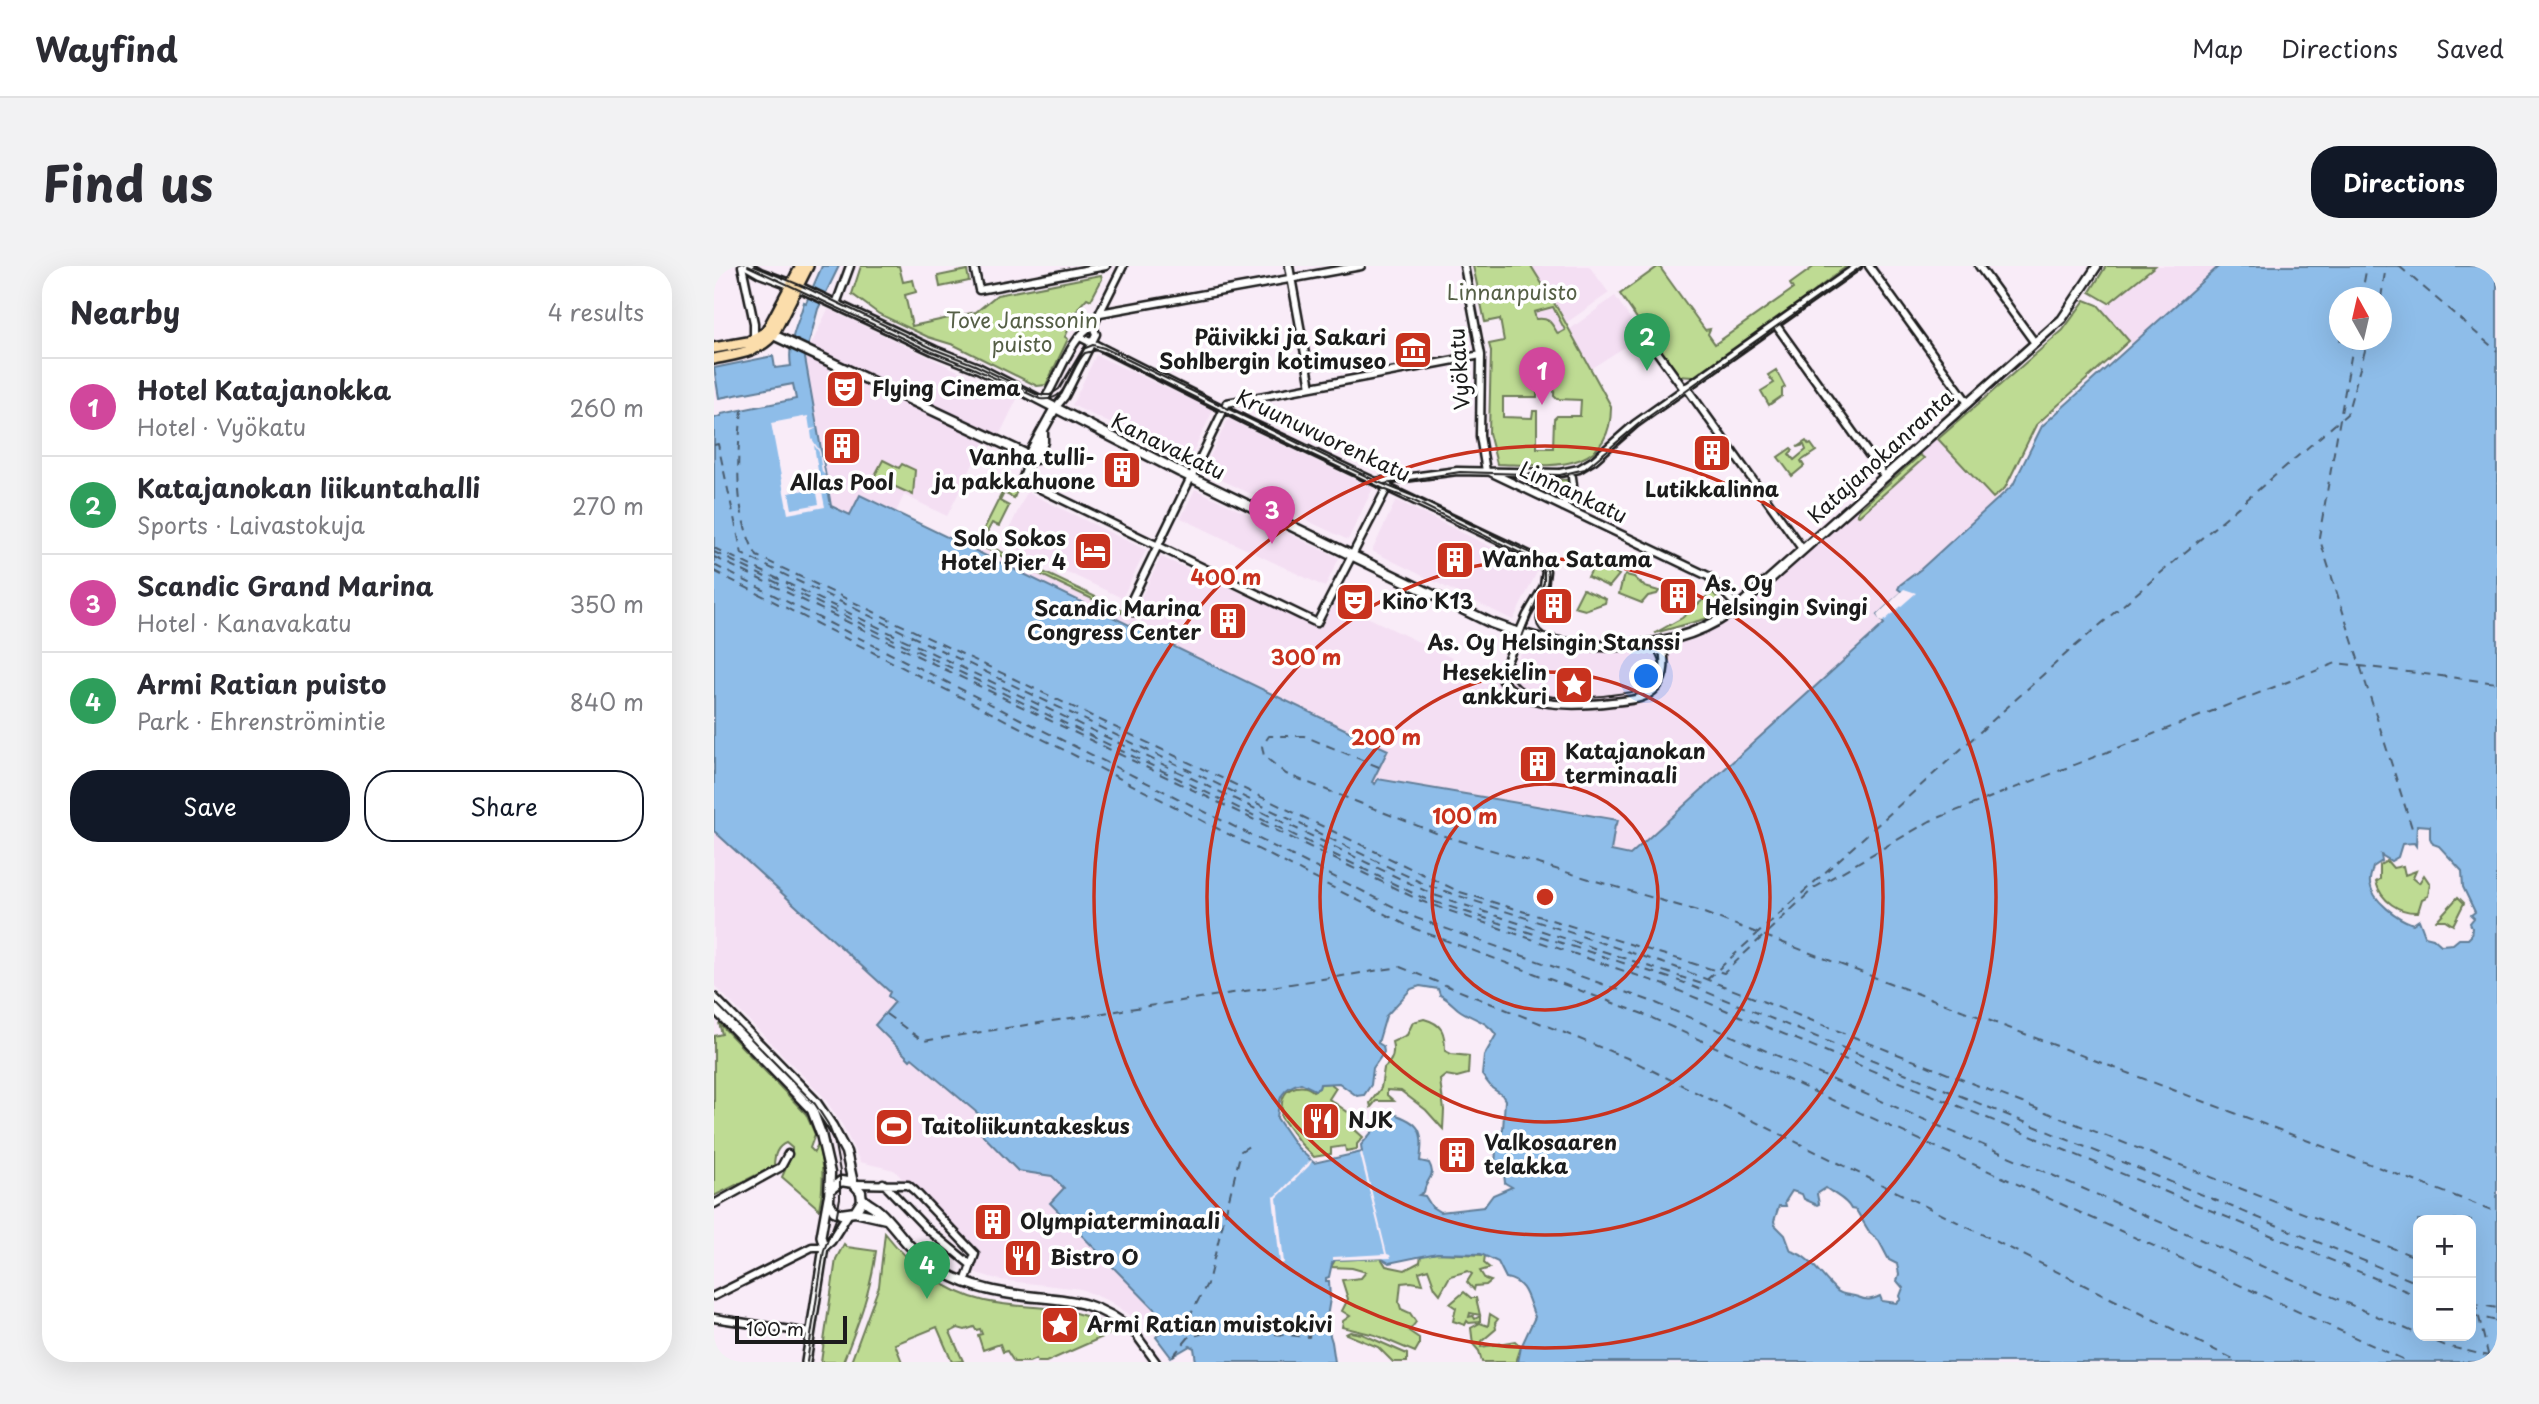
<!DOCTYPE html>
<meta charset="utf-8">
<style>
body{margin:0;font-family:"Playpen Sans",sans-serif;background:#f2f2f3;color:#2b2b33}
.controls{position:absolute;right:21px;bottom:21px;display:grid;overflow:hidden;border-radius:14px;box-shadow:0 7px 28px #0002}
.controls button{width:63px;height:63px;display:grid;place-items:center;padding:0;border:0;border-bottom:2px solid #e1e1e2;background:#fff;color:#2b2b33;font:35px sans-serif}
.compass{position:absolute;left:1615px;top:21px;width:63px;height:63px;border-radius:50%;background:#fff;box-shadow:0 7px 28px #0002;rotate:352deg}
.scale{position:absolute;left:21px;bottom:18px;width:112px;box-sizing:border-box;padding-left:7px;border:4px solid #1c1c1c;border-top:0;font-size:19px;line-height:24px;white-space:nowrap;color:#1c1c1c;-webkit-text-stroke:5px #fff;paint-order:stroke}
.you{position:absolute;left:933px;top:411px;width:24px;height:24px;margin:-18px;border:5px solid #fff;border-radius:50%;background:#1a73e8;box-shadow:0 0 0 10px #1a73e833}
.badge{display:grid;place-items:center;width:46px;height:46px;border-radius:50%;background:#111827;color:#fff;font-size:23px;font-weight:700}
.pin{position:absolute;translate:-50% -58px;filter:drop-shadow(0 2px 4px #0008)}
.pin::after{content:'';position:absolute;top:37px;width:24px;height:21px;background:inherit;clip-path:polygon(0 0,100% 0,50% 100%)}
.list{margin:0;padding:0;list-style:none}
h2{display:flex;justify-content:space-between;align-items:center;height:91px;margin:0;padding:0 28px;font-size:30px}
h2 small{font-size:23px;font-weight:400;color:#7c7c81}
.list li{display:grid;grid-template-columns:46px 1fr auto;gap:21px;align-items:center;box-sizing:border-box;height:98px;padding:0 28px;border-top:2px solid #e1e1e2}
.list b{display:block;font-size:26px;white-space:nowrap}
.list p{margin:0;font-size:23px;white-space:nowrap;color:#7c7c81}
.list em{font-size:23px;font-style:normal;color:#7c7c81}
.actions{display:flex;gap:14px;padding:21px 28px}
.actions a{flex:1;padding:16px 0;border:2px solid #111827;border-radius:28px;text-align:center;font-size:24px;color:#111827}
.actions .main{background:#111827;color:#fff}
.map{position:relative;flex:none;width:1783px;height:1096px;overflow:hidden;border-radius:28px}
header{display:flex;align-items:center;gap:42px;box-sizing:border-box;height:98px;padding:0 35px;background:#fff;border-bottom:2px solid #e1e1e2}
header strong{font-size:33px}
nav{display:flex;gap:38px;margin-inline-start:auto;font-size:24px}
.intro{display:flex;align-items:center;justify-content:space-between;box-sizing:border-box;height:168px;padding:0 42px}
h1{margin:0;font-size:49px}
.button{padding:18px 32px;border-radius:28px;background:#111827;color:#fff;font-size:24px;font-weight:700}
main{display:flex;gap:42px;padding:0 42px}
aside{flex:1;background:#fff;border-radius:28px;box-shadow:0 7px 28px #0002}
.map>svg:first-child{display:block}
</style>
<header>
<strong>Wayfind</strong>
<nav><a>Map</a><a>Directions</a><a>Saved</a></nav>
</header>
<div class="intro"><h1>Find us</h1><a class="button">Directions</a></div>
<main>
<aside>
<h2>Nearby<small>4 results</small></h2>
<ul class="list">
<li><span class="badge" style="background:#d1479c">1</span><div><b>Hotel Katajanokka</b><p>Hotel · Vyökatu</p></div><em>260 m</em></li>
<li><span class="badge" style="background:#2e9e5b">2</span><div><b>Katajanokan liikuntahalli</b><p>Sports · Laivastokuja</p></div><em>270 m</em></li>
<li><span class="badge" style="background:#d1479c">3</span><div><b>Scandic Grand Marina</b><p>Hotel · Kanavakatu</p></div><em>350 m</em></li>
<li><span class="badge" style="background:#2e9e5b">4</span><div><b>Armi Ratian puisto</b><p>Park · Ehrenströmintie</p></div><em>840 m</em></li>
</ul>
<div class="actions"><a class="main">Save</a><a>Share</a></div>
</aside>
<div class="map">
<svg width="1783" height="1096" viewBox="0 0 1783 1096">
<rect width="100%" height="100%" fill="#f9ecf8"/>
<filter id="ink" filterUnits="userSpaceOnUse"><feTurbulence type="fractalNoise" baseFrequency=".0143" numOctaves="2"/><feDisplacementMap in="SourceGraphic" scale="14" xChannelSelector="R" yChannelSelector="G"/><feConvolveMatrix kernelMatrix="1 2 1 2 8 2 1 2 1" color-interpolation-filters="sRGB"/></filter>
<g filter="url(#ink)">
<path fill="#f4dff3" d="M759,0H875L895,27L852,57L854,62L844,68L768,43Z
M1441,0H1505L1419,79L1388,43Z
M901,30L928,70L876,103L855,64Z
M114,43L303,133L283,174L273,170L233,250L190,229L182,246L146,229L136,249L117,240L91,91L93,77L97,79Z
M382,89L499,144L475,195L358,139Z
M514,153L659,222L634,274L489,205Z
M1221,171L1282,235L1207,303L1201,306L1186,323L1188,326L1167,354L1171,357L916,589L897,585L658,516L673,484L258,283L260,277L417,352L447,291L606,362L622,336L769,407L795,413L812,376L854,385L906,387L958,379L983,373L1019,350Z
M481,223L625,292L611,321L467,252Z
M313,226L432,284L408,332L289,276Z
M682,234L824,304L799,354L658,285Z
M0,565L176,726L181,736L162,759L267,851L259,858L304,905L338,910L350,922L337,937L455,1058L453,1060L447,1055L443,1058L436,1051L422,1053L397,1036L367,1023L286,1014L256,1005L261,988L180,904L146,896L129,860L109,830L0,719Z"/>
<path fill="#bedb93" stroke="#6d7c58" stroke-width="2" fill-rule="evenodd" d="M147,0H185L189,16L199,14L202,26L191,29L198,60L262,46L283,29L387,9L388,13L377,34L373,32L365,41L351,71L354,73L332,119L323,120L240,79L214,71L165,48L138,28Z
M759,0H817L845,45L897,140C898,211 830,199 783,198L775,167L777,85L775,78L790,75L786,53L771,56ZM839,41L851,64L844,68C837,57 836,51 822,53L820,46ZM824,103H841L840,130L843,133L867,134L866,150H843L840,153L839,182H823V145H819L818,152L789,151V131H823Z
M945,0L991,64L996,63L994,68L1001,78L1079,23L1076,18L1101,0H1133L1095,29L979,111L963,110L906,28Z
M1392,0H1441L1395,37L1376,26Z
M253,4L255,15L226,21L224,10Z
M1371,34L1384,39L1415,75L1322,159L1291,222L1279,232L1224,173L1349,64Z
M1062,104L1071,121L1068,123V130L1055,139L1047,125L1060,117L1054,109Z
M1092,175L1095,179L1097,178L1102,185L1087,195L1090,200L1078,210L1064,191L1077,182L1079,184L1075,188L1080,194L1092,184L1090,179L1083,181Z
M1206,189L1210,192L1145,250L1143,249L1145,244Z
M169,194L185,202L188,198L201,204L199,229L160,211Z
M281,211L304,222L300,232L290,227L286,235L295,240L285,260L278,257L272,268L280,273L277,281L409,344L408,347L260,277L266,264L269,265L289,225L278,219Z
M814,214L815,213L857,214L849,233Z
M886,301H894L905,309L895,321L874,311L878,303Z
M912,309L920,311L931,321L945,325L943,328L934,330L928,337L905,328L909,312Z
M869,323L892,333L891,337L871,344L860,341Z
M998,326L1012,340L991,353L941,367L968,352Z
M1673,595L1679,602L1689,600L1691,609L1702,605L1699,612L1705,617L1710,609L1716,618L1714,630L1708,633L1704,646C1685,647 1667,635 1662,616L1666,613V599Z
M1744,631L1750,637L1739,659L1731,654H1723Z
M710,753C729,758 731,767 731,785L737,788L755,790L754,808L743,811L732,809L726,814L730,844L729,863L712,844L687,825L673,824V829L680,835H662L657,841L656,837L667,822L670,802C679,795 681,787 678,776L693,769L699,756Z
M5,757L92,848L101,868L96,882L100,886L104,878C110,900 110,921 105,943L68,911L78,888V882L72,877C62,881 60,890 60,900L0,930V770L8,768Z
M616,817L622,822L615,833L641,851L644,849L647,851L639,862L649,871L643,878V883L632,885L631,880L617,882V888L600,891L587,878L567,851C568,845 567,838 569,832C573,820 590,817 599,825L605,822L606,818Z
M171,967C196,999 231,1026 271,1035C318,1046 358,1034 400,1066L332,1096H324L322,1093L315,1096H300L293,1085L289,1086L286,1078L269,1084L264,1069L268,1068L266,1063L262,1064L260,1061L251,1064L244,1062L236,1066L249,1095L238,1096L223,1061L181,1078L188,1096H137L165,1020Z
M130,978L133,981L162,985C157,1024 144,1059 129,1096H107L122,993Z
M723,987L771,989L770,997L776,1002L766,1005L771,1013L777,1015L772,1019L761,1020L760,1024L753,1016L758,1008L754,1005L736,1010L726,1028L721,1022L714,1003L705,1006L709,1018L697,1016L687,1017L685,1036L687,1043L696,1047L702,1056L695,1065L705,1072V1079L701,1086L661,1069L628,1061L629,1055L636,1050L628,1045L634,1033L628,1014L647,1012L652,1006L638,1002L617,1001L621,994L667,992L672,1000L691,1004L706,996L707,989Z
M750,1026L757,1032H762L766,1049L756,1047L755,1051L759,1050L761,1053L766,1050V1056L755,1057L753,1055L751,1059L739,1055L742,1042L736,1038Z
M776,1048L784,1053L781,1057L782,1063L768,1075L767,1081L801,1075L807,1081L802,1096H768L765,1085L759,1078L757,1062L766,1057L774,1060Z
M636,1066L648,1068L693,1088V1096H679L664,1081L632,1068Z"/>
<path fill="#8ebde9" stroke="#607d97" stroke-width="2" fill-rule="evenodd" d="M108,0H125L104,43L91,92L117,240L136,249L146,229L674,484L658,516L661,518L664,513L904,554L903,558L901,559L897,585L916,589L1170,358L1163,349L1188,326L1184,323L1186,319L1207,303L1299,219L1328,160L1505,0H1783V1096H804L807,1081L821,1051C813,1033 813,1016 792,1012L784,996L767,988L723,987L675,997L667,992L621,994L618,997L615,1011L612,1012V1015H615L616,1033L612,1057L618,1076L621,1096H482L480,1082L476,1080L457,1091L442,1071L455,1058L336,937L350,922L338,910L304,905L259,859L267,850L198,792L196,794L161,759L181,736L174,730L176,726L0,565V152L7,150V148L82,133L79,118L5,132L0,102L59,90L61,102L77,100C73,76 84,59 90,36L92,37ZM1626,32H1668V74H1626ZM1703,559L1716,560V572L1719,578L1725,580L1748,605L1749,621L1761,646L1757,649L1760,652L1756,657L1758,662L1757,670L1754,673H1745L1739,678L1727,679L1719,672L1711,670L1705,654L1699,658C1684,653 1658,635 1656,617C1655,612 1658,606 1659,601L1668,595L1667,589L1677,595L1684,591L1688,578L1700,577L1702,580ZM706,720L724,723L726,729C734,733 738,738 744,743C757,753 773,754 782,769L770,790L768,809L778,822L788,829L791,834L789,863L779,881L782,882L781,900L787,908H790L791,917L798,921L779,929L770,941L726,946L718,941L711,930L705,929L710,926C712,912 723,911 715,897L706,895C710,864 707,857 677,847L672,849L647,879L648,886L600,897L583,881L563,852C565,832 567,822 587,817L601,824L605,822L606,818L625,817L643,830L650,829L657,819L659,802L670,786L669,780L664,777L672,750L697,723ZM1112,922C1121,929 1133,934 1137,943L1142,944L1156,967L1165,975L1175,994L1183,998L1185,1008L1183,1015L1189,1022L1186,1030L1187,1033L1183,1037L1168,1035L1166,1030C1157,1034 1153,1035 1144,1031C1137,1028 1128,1030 1122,1024C1107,1011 1097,990 1077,985L1071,969L1061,959L1060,955L1065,940H1072L1071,936L1078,925L1088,928L1090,933L1103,939L1105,938L1103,928ZM1704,954H1757V1070H1704Z"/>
<path fill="#f9ecf8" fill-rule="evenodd" d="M94,150L96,163L103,162L97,165L98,173L106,185L111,209L108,206L105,186L100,179L105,211L112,210V214L106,216L111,241L74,248L57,157ZM102,222L105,238L78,243L75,227Z
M1190,323L1202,327L1169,356L1166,355L1163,349Z
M648,886L673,988L676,989L677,992L619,994V991L671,988L646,888Z
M597,894L598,895L595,900L563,932L570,997L566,998L559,931L562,930Z"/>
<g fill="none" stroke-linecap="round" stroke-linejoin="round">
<path stroke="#4a5c6e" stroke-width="2" stroke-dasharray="9 7" stroke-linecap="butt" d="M1685,0L1783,85
M1647,32L1653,0
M1667,32L1672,0
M1640,74L1605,271L1698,562
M28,144C23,189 19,249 43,290L746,626L1010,707L1100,622L1216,555L1622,397L1783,417
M0,179L4,178L28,288L712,619L961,701L1704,992
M0,282L720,629L988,718L1353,387L1633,148L1654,74
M0,286L709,632L968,716L1704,1017
M0,291L707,635L951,719L1704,1030
M0,299L702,652L942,737L1704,1068
M0,305L696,661L929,748L1695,1096
M665,501L590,470H555L548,480L550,490L572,508L727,569L990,647L1783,946
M172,748L209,775L686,701L913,792L1525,1096
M1757,1019L1776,1096
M1757,1037L1783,1042
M1757,1049L1783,1055
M448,1066L470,1061L494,1016L527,885L540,877
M1708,1070L1732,1080L1783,1092
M459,1090L475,1071L507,1063L595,1071L596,1067"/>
<g stroke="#1c1c1c" stroke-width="11">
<path id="minor" d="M28,0L40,57V74
M260,0L265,24L392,0
M575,0L597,121
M750,0L767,89L766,170L772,205
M1155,0L1254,137
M1265,0L1321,77
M122,38L136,0
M386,47L647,0
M1062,59L1171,211
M925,61L970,123
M366,71L535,156L826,294L832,305L830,320L813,349L788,407L789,415C811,444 866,440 898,436C914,434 931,435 943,421C954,406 950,391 948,374
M972,121L1089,284
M330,134C343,116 358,67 379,60L409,0
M341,142L351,130L382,68L379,60
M315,189V196L308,214L603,357L674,220
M776,206L994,310L1024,341
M661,216L743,205L846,207L865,203L880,194L921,158L1144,0
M849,241L859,220L858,211
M419,346L417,335L513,137L767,89
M169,917L212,962L257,999
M142,918L194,919L201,925L261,988L251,1016
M0,938L67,901L74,888
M0,1030L98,981H110
M0,1052L96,1067
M420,1066L442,1096"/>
</g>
<g stroke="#1c1c1c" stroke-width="12">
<path id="tertiary" d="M1210,176L1348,53L1383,0
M110,981L117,975L134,948
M92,1096L110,981L107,970L114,931"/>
</g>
<g stroke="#1c1c1c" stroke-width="13">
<path id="secondary" d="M34,0L46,7L89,23L221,85L264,102L466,206L777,357C855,388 963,394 1030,336L1210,176
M55,67L322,193L329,176V167
M315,189L341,142
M0,732L101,835L118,860L132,886L139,917L147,926L148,935L141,946L127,948L120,945L115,936L116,907L107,868L98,844L0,742
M116,924L127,915L139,917
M148,932C153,938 160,940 165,945C176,955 184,967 194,978C214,1000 243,1016 272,1023C331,1039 367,1021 420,1066
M141,946L172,953"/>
</g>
<g stroke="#1c1c1c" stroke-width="14">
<path id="primary" d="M0,82L34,76L52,66L87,0
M0,93C22,88 43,87 59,69L94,0"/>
</g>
<use href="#minor" stroke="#fff" stroke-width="6"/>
<use href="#tertiary" stroke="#fff" stroke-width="7"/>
<use href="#secondary" stroke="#fff" stroke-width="8"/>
<use href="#primary" stroke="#fbddab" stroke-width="9"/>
<path stroke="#1c1c1c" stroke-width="2" d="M34,0L216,85L259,102L326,133C355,137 355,103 371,87L384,84L392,87L530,156L672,224L698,234L825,296L830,305V316L797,398C793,448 901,429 930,424C952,414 950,387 929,376C899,371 865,382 836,370C797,354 858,315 822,290L699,230L664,216L390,82L379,79L369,83L345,123L336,129H324L261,99L220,83L95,23L40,0
M670,218L746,206L846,209L871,203L927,156L1148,0
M0,735L101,838L114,858L120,873L126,906V932L122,953L110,984L93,1096"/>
</g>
</g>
<g fill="none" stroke="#c8321e" stroke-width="3.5">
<circle cx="831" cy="631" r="113"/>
<circle cx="831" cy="631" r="225"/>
<circle cx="831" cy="631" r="338"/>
<circle cx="831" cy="631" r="451"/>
</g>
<defs>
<g id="museum-square" transform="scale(2.0125)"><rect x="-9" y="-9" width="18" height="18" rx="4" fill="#c8321e" stroke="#fff"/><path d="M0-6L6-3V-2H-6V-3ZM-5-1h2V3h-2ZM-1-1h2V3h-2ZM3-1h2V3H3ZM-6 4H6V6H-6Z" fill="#fff"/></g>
<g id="theatre-square" transform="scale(2.0125)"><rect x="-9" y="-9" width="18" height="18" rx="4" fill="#c8321e" stroke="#fff"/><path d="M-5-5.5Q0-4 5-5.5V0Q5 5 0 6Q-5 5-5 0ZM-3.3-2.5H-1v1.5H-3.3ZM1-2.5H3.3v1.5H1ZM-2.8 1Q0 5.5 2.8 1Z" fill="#fff"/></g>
<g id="building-square" transform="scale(2.0125)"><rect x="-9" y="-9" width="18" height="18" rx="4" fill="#c8321e" stroke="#fff"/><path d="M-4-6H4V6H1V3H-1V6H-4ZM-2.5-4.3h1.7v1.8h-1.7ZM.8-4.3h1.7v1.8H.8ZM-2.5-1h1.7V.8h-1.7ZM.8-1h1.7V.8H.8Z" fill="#fff"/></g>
<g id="hotel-square" transform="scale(2.0125)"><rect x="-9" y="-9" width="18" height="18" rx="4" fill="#c8321e" stroke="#fff"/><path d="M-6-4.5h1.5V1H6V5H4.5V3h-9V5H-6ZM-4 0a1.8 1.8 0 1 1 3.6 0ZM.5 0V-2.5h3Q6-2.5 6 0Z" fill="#fff"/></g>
<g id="sight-square" transform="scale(2.0125)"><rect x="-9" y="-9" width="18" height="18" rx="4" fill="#c8321e" stroke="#fff"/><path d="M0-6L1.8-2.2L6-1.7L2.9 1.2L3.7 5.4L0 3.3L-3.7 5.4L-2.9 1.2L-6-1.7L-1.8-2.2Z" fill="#fff"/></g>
<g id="restaurant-square" transform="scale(2.0125)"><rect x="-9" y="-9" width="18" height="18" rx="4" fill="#c8321e" stroke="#fff"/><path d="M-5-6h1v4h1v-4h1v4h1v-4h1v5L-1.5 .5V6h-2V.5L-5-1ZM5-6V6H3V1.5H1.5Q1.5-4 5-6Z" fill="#fff"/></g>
<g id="stadium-square" transform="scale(2.0125)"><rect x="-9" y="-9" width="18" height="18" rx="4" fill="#c8321e" stroke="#fff"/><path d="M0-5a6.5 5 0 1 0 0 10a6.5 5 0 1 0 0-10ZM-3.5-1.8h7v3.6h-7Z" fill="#fff"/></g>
</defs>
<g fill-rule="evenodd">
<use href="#museum-square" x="699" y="84"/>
<use href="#theatre-square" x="131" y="123"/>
<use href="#building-square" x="128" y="180"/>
<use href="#building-square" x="998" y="187"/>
<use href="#building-square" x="408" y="204"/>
<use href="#hotel-square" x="379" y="285"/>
<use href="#building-square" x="741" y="294"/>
<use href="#building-square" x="964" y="330"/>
<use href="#theatre-square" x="641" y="336"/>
<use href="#building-square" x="840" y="340"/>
<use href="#building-square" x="514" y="355"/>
<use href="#sight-square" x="860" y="419"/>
<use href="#building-square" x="824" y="498"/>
<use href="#restaurant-square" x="607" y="855"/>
<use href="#stadium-square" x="180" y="861"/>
<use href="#building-square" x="743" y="889"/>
<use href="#building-square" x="279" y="956"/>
<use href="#restaurant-square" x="309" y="992"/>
<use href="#sight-square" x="346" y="1059"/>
</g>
<g text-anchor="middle" stroke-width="7" stroke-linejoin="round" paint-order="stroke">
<g font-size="21" fill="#555f46" stroke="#fff">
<text x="798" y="34">Linnanpuisto</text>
<text x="308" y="62">Tove Janssonin<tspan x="308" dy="24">puisto</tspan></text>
</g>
<g font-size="21" font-weight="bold" fill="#1c1c1c" stroke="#fff" text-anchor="start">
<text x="672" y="79" text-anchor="end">Päivikki ja Sakari<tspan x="672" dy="24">Sohlbergin kotimuseo</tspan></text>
<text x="158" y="130">Flying Cinema</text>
<text x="381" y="199" text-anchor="end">Vanha tulli-<tspan x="381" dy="24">ja pakkahuone</tspan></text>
<text x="128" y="224" text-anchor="middle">Allas Pool</text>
<text x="998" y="231" text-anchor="middle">Lutikkalinna</text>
<text x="352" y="280" text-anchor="end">Solo Sokos<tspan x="352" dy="24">Hotel Pier 4</tspan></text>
<text x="768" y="301">Wanha Satama</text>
<text x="991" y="325">As. Oy<tspan x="991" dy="24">Helsingin Svingi</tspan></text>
<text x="668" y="343">Kino K13</text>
<text x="487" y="350" text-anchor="end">Scandic Marina<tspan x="487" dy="24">Congress Center</tspan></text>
<text x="840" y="384" text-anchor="middle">As. Oy Helsingin Stanssi</text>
<text x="833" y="414" text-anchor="end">Hesekielin<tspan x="833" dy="24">ankkuri</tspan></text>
<text x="851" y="493">Katajanokan<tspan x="851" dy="24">terminaali</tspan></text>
<text x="634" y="862">NJK</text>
<text x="207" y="868">Taitoliikuntakeskus</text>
<text x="770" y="884">Valkosaaren<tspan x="770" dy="24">telakka</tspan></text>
<text x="306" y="963">Olympiaterminaali</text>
<text x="336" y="999">Bistro O</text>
<text x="373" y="1066">Armi Ratian muistokivi</text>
</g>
<g font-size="21" fill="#1c1c1c" stroke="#fff">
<text transform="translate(746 103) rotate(-94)" y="7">Vyökatu</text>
<text transform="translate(609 170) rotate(25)" y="7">Kruunuvuorenkatu</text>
<text transform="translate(454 181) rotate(26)" y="7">Kanavakatu</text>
<text transform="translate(1167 191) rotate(-42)" y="7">Katajanokanranta</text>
<text transform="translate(859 227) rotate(25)" y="7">Linnankatu</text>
</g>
</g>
<circle cx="831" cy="631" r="10" fill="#c8321e" stroke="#fff" stroke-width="3.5"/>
<g font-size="21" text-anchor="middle" font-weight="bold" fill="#c8321e" stroke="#fff" stroke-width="7" stroke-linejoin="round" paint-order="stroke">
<text x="512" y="319">400 m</text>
<text x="592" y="399">300 m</text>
<text x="672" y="479">200 m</text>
<text x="751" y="558">100 m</text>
</g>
</svg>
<div class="controls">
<button>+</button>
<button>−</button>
</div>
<svg class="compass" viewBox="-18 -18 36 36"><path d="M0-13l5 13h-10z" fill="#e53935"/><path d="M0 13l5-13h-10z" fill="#7c7c81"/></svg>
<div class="scale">100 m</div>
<div class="you"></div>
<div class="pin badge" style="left:828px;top:139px;background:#d1479c">1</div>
<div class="pin badge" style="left:933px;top:105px;background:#2e9e5b">2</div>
<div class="pin badge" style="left:558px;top:278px;background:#d1479c">3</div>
<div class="pin badge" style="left:213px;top:1033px;background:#2e9e5b">4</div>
</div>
</main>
